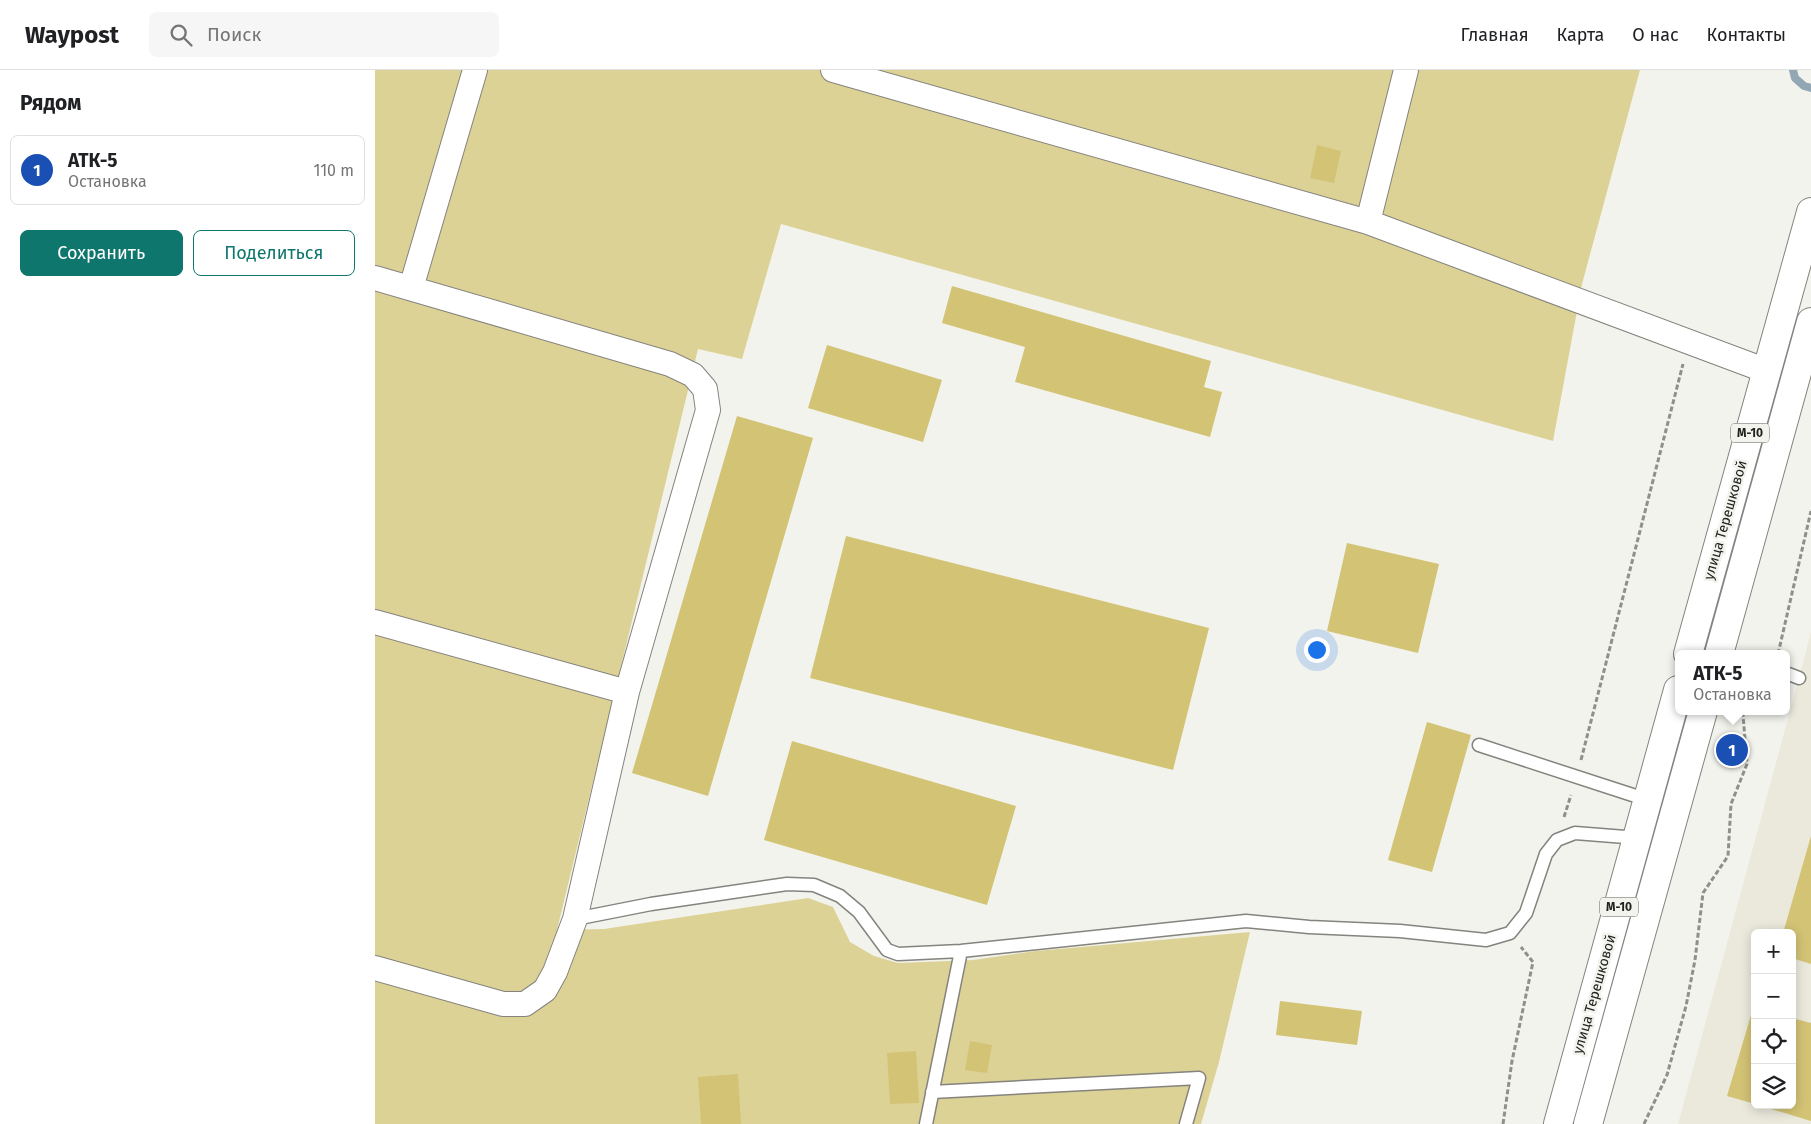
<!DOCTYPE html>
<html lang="ru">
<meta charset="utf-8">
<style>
body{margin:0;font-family:"Fira Sans",sans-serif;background:#f6f6f6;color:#202124}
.controls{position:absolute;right:15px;bottom:15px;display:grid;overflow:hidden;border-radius:8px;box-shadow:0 2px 12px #0003}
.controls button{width:45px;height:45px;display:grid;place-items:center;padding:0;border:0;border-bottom:1px solid #e0e0e0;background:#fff;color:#202124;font:25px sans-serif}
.you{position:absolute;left:941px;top:579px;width:18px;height:18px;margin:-12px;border:4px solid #fff;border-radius:50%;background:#1a73e8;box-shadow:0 0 0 8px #1a73e833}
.badge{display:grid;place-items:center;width:32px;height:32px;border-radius:50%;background:#0f766e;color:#fff;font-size:16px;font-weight:700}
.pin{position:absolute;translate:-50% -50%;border:2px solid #fff;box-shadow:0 1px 5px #0006}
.popup{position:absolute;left:1300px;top:580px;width:115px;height:65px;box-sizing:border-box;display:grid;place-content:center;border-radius:8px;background:#fff;filter:drop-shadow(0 1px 4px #0005);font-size:16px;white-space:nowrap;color:#757577}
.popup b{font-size:19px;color:#202124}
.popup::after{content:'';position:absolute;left:50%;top:100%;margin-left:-10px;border:10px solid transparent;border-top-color:#fff}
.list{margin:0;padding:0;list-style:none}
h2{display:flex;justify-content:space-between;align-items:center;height:65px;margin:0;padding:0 20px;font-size:21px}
h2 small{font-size:16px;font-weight:400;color:#757577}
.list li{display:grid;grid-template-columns:32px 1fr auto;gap:15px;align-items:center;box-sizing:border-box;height:70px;margin:0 10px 10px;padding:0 10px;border:1px solid #e0e0e0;border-radius:8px}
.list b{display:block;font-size:19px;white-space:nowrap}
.list p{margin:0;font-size:16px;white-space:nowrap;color:#757577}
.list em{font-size:16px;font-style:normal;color:#757577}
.actions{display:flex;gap:10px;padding:15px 20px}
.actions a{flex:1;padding:11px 0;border:1px solid #0f766e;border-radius:8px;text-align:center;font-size:18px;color:#0f766e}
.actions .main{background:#0f766e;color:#fff}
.icon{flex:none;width:28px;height:28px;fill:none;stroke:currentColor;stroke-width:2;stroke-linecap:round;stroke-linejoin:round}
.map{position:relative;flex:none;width:1436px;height:1054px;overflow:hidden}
header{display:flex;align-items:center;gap:30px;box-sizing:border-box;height:70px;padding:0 25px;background:#fff;border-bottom:1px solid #e0e0e0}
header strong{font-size:24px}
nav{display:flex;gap:28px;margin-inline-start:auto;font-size:18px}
.search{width:350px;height:45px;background:#f6f6f6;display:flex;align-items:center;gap:12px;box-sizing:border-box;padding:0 18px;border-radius:8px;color:#757577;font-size:19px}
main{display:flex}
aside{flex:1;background:#fff}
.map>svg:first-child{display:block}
</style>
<header>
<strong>Waypost</strong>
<div class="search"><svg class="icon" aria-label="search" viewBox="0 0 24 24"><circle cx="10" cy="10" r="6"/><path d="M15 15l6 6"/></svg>Поиск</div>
<nav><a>Главная</a><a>Карта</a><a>О нас</a><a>Контакты</a></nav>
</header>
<main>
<aside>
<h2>Рядом<small></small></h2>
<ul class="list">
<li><span class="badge" style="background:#1a4fb4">1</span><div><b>АТК-5</b><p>Остановка</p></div><em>110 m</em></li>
</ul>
<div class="actions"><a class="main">Сохранить</a><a>Поделиться</a></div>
</aside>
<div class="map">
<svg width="1436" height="1054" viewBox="0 0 1436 1054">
<rect width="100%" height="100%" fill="#f3f3ed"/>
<path fill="#ebe9dc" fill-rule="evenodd" d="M1436,562V1054H1303L1424,608ZM1380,863H1417V1035H1380Z"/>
<path fill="#ddd296" d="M0,0H1265L1207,214L1178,371L406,154L367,289L323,279L182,860L229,859L433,828L458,837L475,872L499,886L523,893L598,890L661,881L875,862L844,992L826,1054H0Z"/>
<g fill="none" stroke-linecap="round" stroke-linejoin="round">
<path stroke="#93a6b4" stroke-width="8" d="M1418,0L1420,8L1429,16L1436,18"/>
</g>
<path fill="#d2c375" d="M942,75L966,81L959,113L935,108Z
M577,216L836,291L829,317L847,322L835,367L640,312L650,277L567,253Z
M452,275L567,310L548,372L433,338Z
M362,346L438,368L333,726L257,703Z
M471,466L834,558L798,700L435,608Z
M972,473L1064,494L1043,583L952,561Z
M1052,652L1096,665L1057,802L1013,790Z
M417,671L641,736L612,835L389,770Z
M1436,766V894L1417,888V863H1408Z
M905,931L987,941L982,975L901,965Z
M1379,935H1380V1034L1352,1026Z
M1417,948L1436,953V1051L1386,1036L1417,1035Z
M595,971L617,975L612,1003L590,1000Z
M541,981L544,1033L515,1034L512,983Z
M363,1004L366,1054H326L323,1007Z"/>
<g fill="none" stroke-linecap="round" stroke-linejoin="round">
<g stroke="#84837e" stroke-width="15">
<path id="lane" d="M1411,603L1424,608
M1104,675L1273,730
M200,849L276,834L412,814L439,815L465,826L484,842L512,880L523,884L586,881L871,851L934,857L1025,861L1111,870L1135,863L1151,843L1171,784L1182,770L1200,763L1263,768
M557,1022L824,1008L811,1054
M551,1054L586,881"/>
</g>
<g stroke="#84837e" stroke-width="26">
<path id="street" d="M458,0L993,152L1392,301
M993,152L1031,0
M0,208L295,294L318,305L330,319L333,340L252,622L200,849L180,902L170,920L150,934H128L0,898
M36,218L100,0
M0,552L252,622"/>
</g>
<g stroke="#84837e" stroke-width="30">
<path id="highway" d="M1313,584L1436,142
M1344,584L1436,252
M1183,1054L1303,620
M1213,1054L1328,641"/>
</g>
<path stroke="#8f8f8b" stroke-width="3" stroke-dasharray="5 2.5" stroke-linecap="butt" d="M1403,584L1436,441
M1206,690L1308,294
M1189,747L1196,725
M1128,1054L1137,991L1158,892L1146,877
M1269,1054L1292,1005L1311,936L1320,890L1328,823L1353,786L1356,734L1372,694L1368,645L1371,641"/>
<use href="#lane" stroke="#fff" stroke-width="12"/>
<use href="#street" stroke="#fff" stroke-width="24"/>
<use href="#highway" stroke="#fff" stroke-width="28"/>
</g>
<g text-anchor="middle" stroke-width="5" stroke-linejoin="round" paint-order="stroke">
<g fill="#f3f3ed" stroke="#61615e" stroke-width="1">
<rect x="1356" y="353.5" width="38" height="19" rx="4"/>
<rect x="1225" y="827.5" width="38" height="19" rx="4"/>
</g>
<g font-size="12" font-weight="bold" fill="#222220">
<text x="1375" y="367">М-10</text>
<text x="1244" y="841">М-10</text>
</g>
<g font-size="14" fill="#222220" stroke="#f3f3ed">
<text transform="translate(1350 450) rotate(-74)" y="5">улица Терешковой</text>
<text transform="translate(1219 924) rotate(-74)" y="5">улица Терешковой</text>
</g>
</g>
</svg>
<div class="controls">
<button>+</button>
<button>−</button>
<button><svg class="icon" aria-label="locate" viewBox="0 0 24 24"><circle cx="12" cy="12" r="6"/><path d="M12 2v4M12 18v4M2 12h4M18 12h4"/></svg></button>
<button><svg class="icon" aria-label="layers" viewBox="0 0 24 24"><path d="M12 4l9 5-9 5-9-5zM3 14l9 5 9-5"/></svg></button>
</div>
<div class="you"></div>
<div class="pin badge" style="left:1357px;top:680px;background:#1a4fb4">1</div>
<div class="popup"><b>АТК-5</b>Остановка</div>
</div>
</main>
